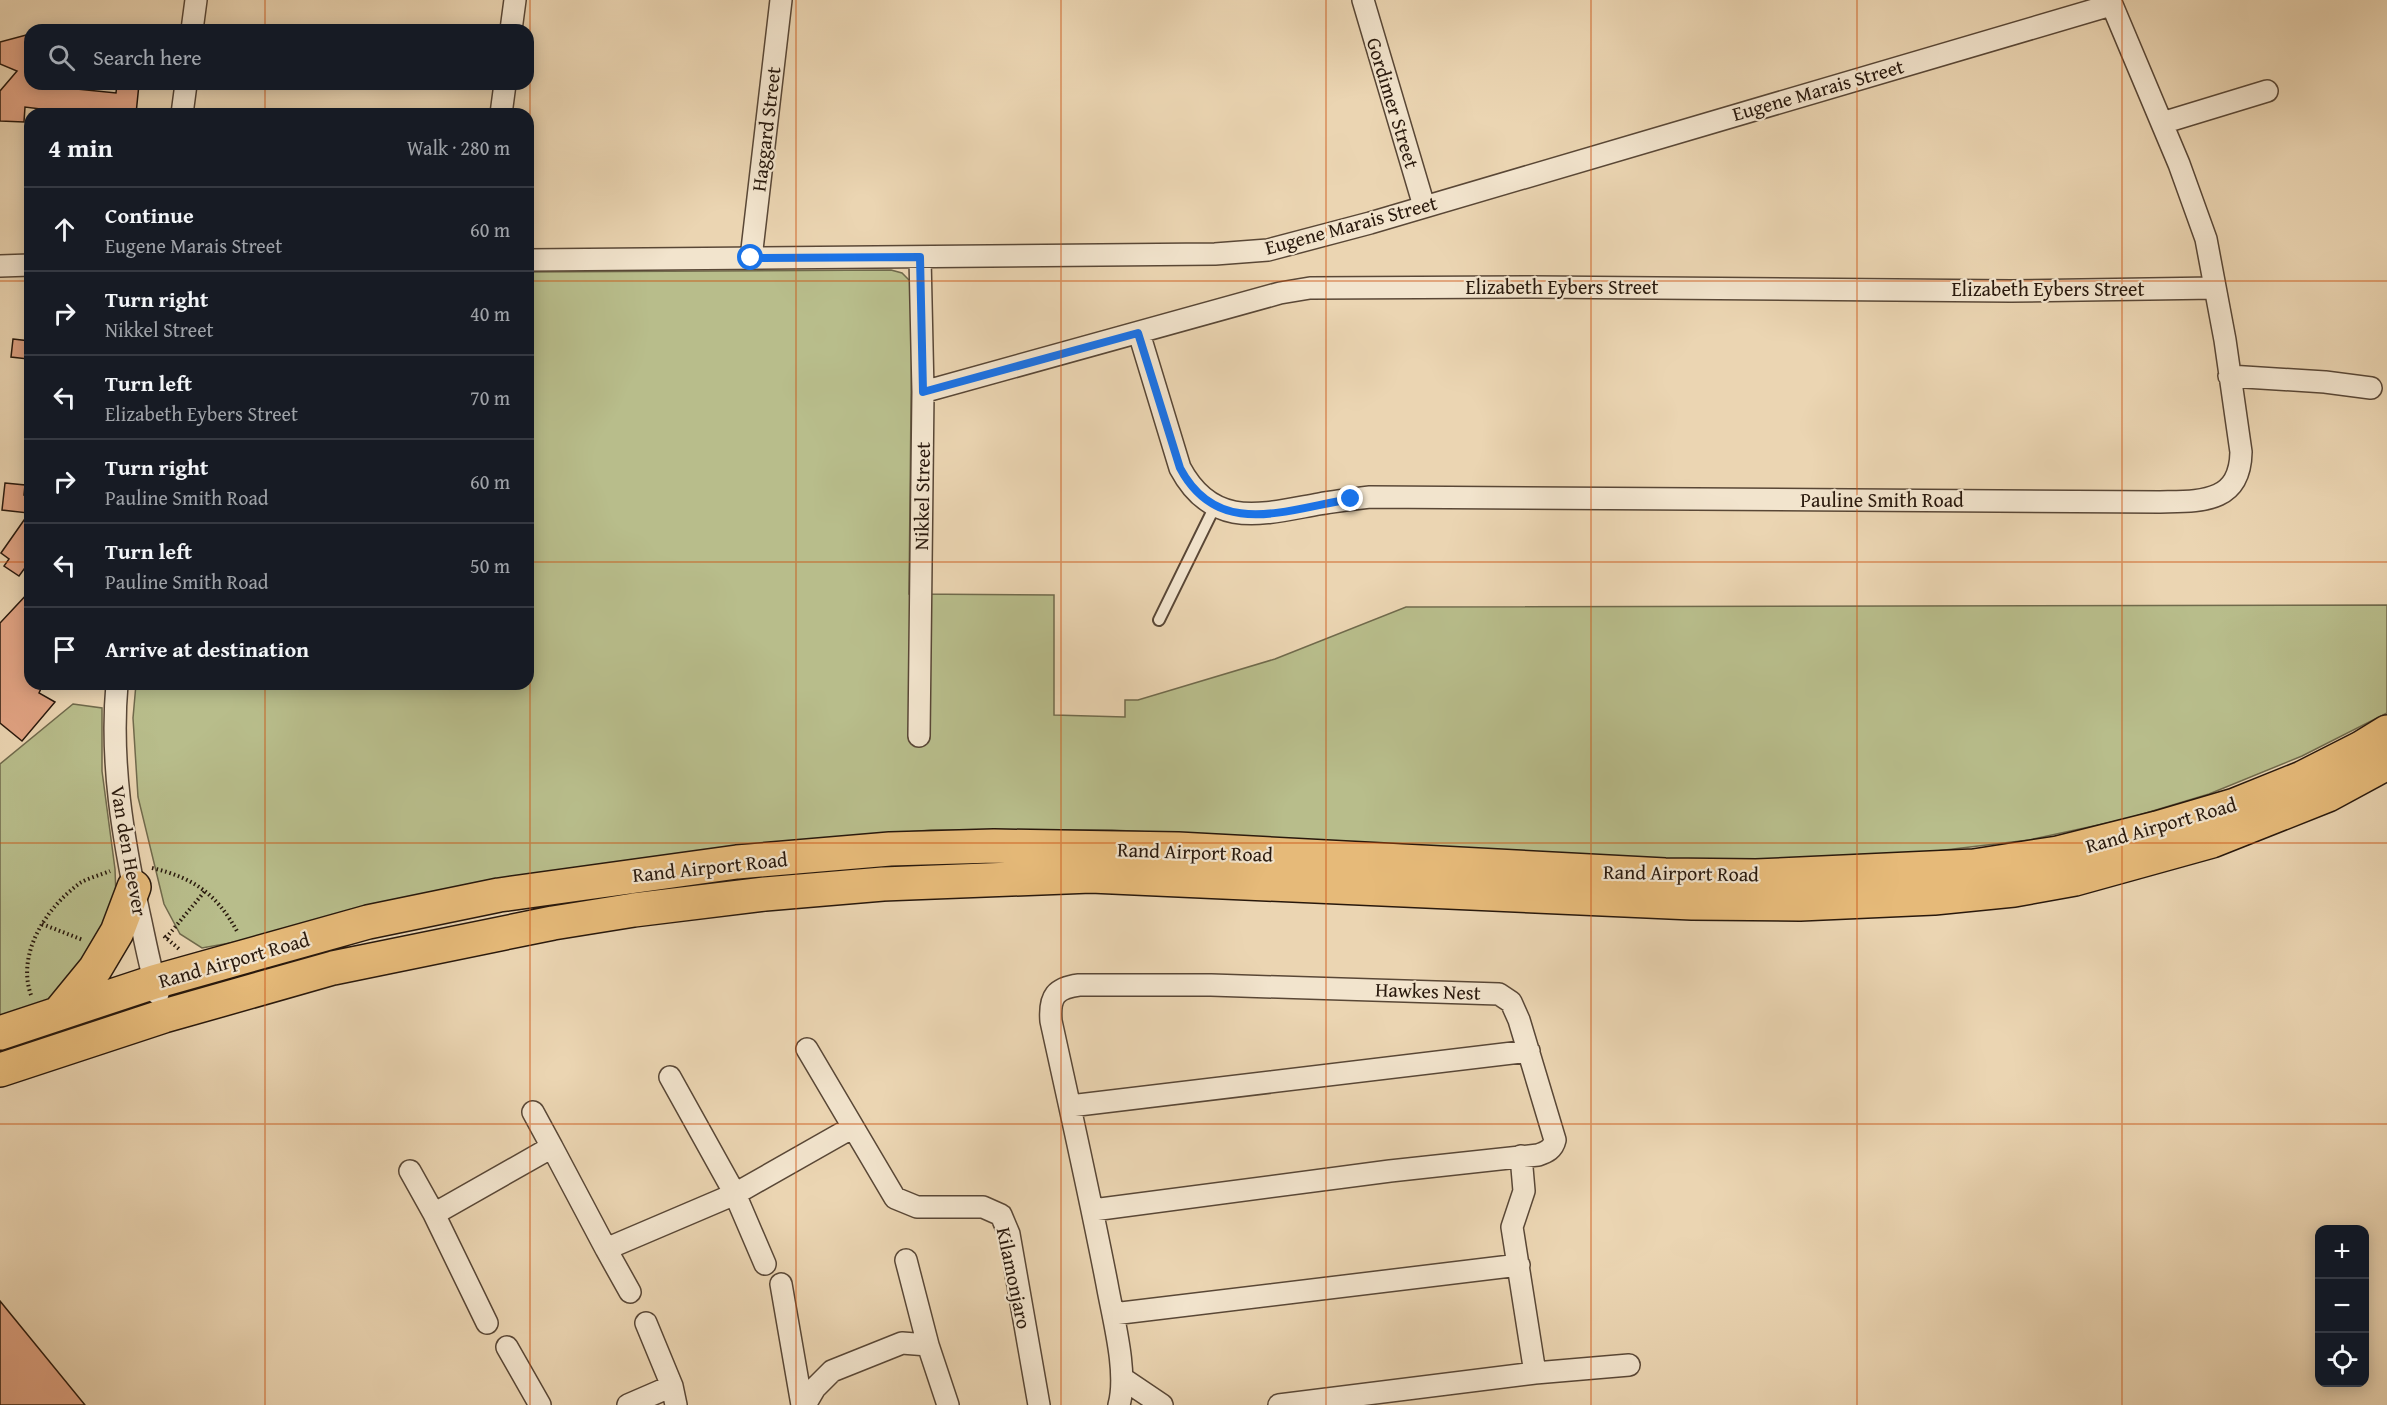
<!DOCTYPE html>
<meta charset="utf-8">
<style>
body{margin:0;font-family:"Gentium Book Plus",serif;background:#242831;color:#f1f3f6}
.controls{position:absolute;right:18px;bottom:18px;display:grid;overflow:hidden;border-radius:12px;box-shadow:0 3px 15px #0003}
.controls button{width:54px;height:54px;display:grid;place-items:center;padding:0;border:0;border-bottom:2px solid #363941;background:#171b24;color:#f1f3f6;font:30px sans-serif}
.stop{position:absolute;width:18px;height:18px;margin:-14px;border:4px solid #1a73e8;border-radius:50%;background:#fff}
.stop.end{background:#1a73e8;border-color:#fff;box-shadow:0 2px 6px #0008}
.list{margin:0;padding:0;list-style:none}
h2{display:flex;justify-content:space-between;align-items:center;height:78px;margin:0;padding:0 24px;font-size:26px}
h2 small{font-size:20px;font-weight:400;color:#9ea1a6}
.list li{display:grid;grid-template-columns:39px 1fr auto;gap:18px;align-items:center;box-sizing:border-box;height:84px;padding:0 24px;border-top:2px solid #363941}
.list b{display:block;font-size:22px;white-space:nowrap}
.list p{margin:0;font-size:20px;white-space:nowrap;color:#9ea1a6}
.list em{font-size:20px;font-style:normal;color:#9ea1a6}
.icon{flex:none;width:33px;height:33px;fill:none;stroke:currentColor;stroke-width:2;stroke-linecap:round;stroke-linejoin:round}
.map{position:relative;flex:none;width:2387px;height:1405px;overflow:hidden}
.search{position:absolute;background:#171b24;box-shadow:0 3px 15px #0003;left:24px;top:24px;width:510px;height:66px;display:flex;align-items:center;gap:15px;box-sizing:border-box;padding:0 21px;border-radius:18px;color:#9ea1a6;font-size:22px}
.panel{position:absolute;background:#171b24;box-shadow:0 3px 15px #0003;left:24px;top:108px;width:510px;height:582px;border-radius:18px}
.map>svg:first-child{display:block}
</style>
<div class="map">
<svg width="2387" height="1405" viewBox="0 0 2387 1405">
<rect width="100%" height="100%" fill="#ebd5b2"/>
<filter id="stains"><feTurbulence type="fractalNoise" baseFrequency=".00333" numOctaves="4"/><feColorMatrix values="0 0 0 0 .2 0 0 0 0 .09 0 0 0 0 .02 0 0 0 .5 -.17"/></filter>
<radialGradient id="worn" r=".72"><stop offset=".6" stop-color="#630" stop-opacity="0"/><stop offset="1" stop-color="#630" stop-opacity=".3"/></radialGradient>
<path fill="#b8bd8b" stroke="#706a4c" stroke-width="1.5" d="M891,270L902,273L910,281L912,308L909,594L1054,595V715L1125,717V700H1138L1275,659L1406,607L2387,605V713L2302,756L2209,794L2126,819L2029,840L1911,854L1791,862L1637,858L1112,830H931L786,842L202,948L180,934L164,904L138,797L133,718L136,684H528V272Z
M73,704L102,708V771L115,869L116,897L108,927L50,1001L0,1021V764Z"/>
<path fill="#e2a484" stroke="#28180c" stroke-width="1.5" d="M30,34V84H57V87L116,93L117,84H139L136,114H81L25,107L24,122L0,121V91L17,71L0,64V42Z
M13,339L30,341L28,359L11,357Z
M5,483L25,485L24,495H30V561L19,576L4,566L9,559L1,553L29,513L2,510Z
M30,591V684H43L39,693L55,702L22,741L0,723V623Z
M0,1301L85,1405H0Z"/>
<g fill="none" stroke-linecap="round" stroke-linejoin="round">
<g stroke="#594736" stroke-width="14">
<path id="service" d="M1159,620L1215,506"/>
</g>
<g stroke="#594736" stroke-width="24">
<path id="minor" d="M1363,0L1424,206
M192,30L196,0
M511,30L515,0
M182,114L186,84
M501,114L505,84
M2162,123L2267,91
M751,258L781,0
M528,260L1215,254L1268,250L1370,223L2111,5
M0,266L30,265
M1139,333L1180,468C1213,530 1262,514 1319,504C1336,501 1353,499 1370,497L2160,502C2200,501 2240,504 2241,452L2225,340L2206,239L2179,164L2110,0
M2229,376L2325,382L2371,388
M923,392L1280,293L1310,288L1533,287L2011,291L2215,288
M117,684C110,762 123,838 139,913C145,940 150,968 158,994
M919,736L923,392L920,257
M807,1049L895,1198L917,1207H983L1001,1215L1009,1234L1039,1405
M670,1077L735,1194L765,1264
M1070,1106L1529,1051
M533,1112L552,1147
M1521,1156L1524,1191L1512,1227L1535,1373
M410,1171L434,1214
M1093,1210L1390,1171L1538,1155C1547,1152 1553,1149 1555,1140L1519,1020L1511,1002L1499,994L1211,985H1079C1056,988 1049,996 1051,1021C1070,1108 1090,1196 1107,1284C1113,1318 1128,1372 1119,1405
M606,1249L630,1292
M906,1260L928,1345
M781,1284L802,1405
M1113,1314L1519,1265
M487,1323L434,1214L552,1147L606,1249L735,1194L853,1127
M646,1323L672,1386
M507,1347L540,1405
M1122,1378L1162,1405
M628,1405L672,1386L676,1405
M805,1405L815,1388L832,1371L902,1343L928,1345L948,1405
M1279,1405L1535,1373L1629,1365"/>
</g>
<g stroke="#28180c" stroke-width="36">
<path id="primary" d="M59,1013L95,969L117,932L134,887
M0,1033L154,982L368,922L499,895L737,862L890,849L994,846L1178,849L1665,875L1756,876L1974,866L2058,853L2157,828L2235,805L2302,778L2361,748L2387,732
M0,1070L164,1016L333,968L553,923L634,910L765,894L883,884L1091,876L1692,903L1800,904L1934,898L2014,890L2075,879L2212,841L2328,795L2387,763"/>
</g>
<path stroke="#28180c" stroke-width="4" stroke-dasharray="1.5 3" stroke-linecap="butt" d="M152,868C194,878 217,894 238,933
M42,924L83,940
M164,936L179,949
M166,938L205,891
M31,995C16,953 47,907 80,883C88,878 101,875 110,871"/>
<use href="#service" stroke="#f2e4cd" stroke-width="10"/>
<use href="#minor" stroke="#f2e4cd" stroke-width="21"/>
<use href="#primary" stroke="#e6ba79" stroke-width="33"/>
</g>
<g fill="none" stroke-linecap="round" stroke-linejoin="round">
<path stroke="#1a73e8" stroke-width="8" d="M751,258L920,257L923,392L1138,333L1180,468C1218,540 1287,509 1351,499"/>
</g>
<path fill="none" stroke="#cb4f0c" stroke-width="1.5" stroke-opacity="0.55" d="M265,0V30M530,0V1405M796,0V1405M1061,0V1405M1326,0V1405M1591,0V1405M1857,0V1405M2122,0V1405M265,84V114M0,281H30M528,281H2387M0,562H30M528,562H2387M265,684V1405M0,843H2387M0,1124H2387"/>
<g text-anchor="middle" stroke-width="4.5" stroke-linejoin="round" paint-order="stroke">
<g font-size="20" fill="#28180c" stroke="#f2e4cd">
<text transform="translate(1818 90) rotate(-16)" y="7">Eugene Marais Street</text>
<text transform="translate(1393 103) rotate(73)" y="7">Gordimer Street</text>
<text transform="translate(766 129) rotate(-83)" y="7">Haggard Street</text>
<text transform="translate(1351 225) rotate(-15)" y="7">Eugene Marais Street</text>
<text x="1562" y="294">Elizabeth Eybers Street</text>
<text x="2048" y="296">Elizabeth Eybers Street</text>
<text transform="translate(922 496) rotate(-89)" y="7">Nikkel Street</text>
<text x="1882" y="507">Pauline Smith Road</text>
<text transform="translate(2161 825) rotate(-16)" y="7">Rand Airport Road</text>
<text transform="translate(129 851) rotate(80)" y="7">Van den Heever</text>
<text transform="translate(1195 852) rotate(2)" y="7">Rand Airport Road</text>
<text transform="translate(710 867) rotate(-6)" y="7">Rand Airport Road</text>
<text transform="translate(1681 873) rotate(1)" y="7">Rand Airport Road</text>
<text transform="translate(234 960) rotate(-16)" y="7">Rand Airport Road</text>
<text transform="translate(1428 991) rotate(2)" y="7">Hawkes Nest</text>
<text transform="translate(1014 1278) rotate(78)" y="7">Kilamonjaro</text>
</g>
</g>
<rect width="100%" height="100%" filter="url(#stains)"/>
<rect width="100%" height="100%" fill="url(#worn)"/>
</svg>
<div class="controls">
<button>+</button>
<button>−</button>
<button><svg class="icon" aria-label="locate" viewBox="0 0 24 24"><circle cx="12" cy="12" r="6"/><path d="M12 2v4M12 18v4M2 12h4M18 12h4"/></svg></button>
</div>
<div class="stop" style="left:751px;top:258px"></div>
<div class="stop end" style="left:1351px;top:499px"></div>
<div class="search"><svg class="icon" aria-label="search" viewBox="0 0 24 24"><circle cx="10" cy="10" r="6"/><path d="M15 15l6 6"/></svg>Search here</div>
<section class="panel">
<h2>4 min<small>Walk · 280 m</small></h2>
<ul class="list">
<li><svg class="icon" aria-label="ahead" viewBox="0 0 24 24"><path d="M12 20V5M6 11l6-6 6 6"/></svg><div><b>Continue</b><p>Eugene Marais Street</p></div><em>60 m</em></li>
<li><svg class="icon" aria-label="right" viewBox="0 0 24 24"><path d="M7 20v-9h11M14 6l5 5-5 5"/></svg><div><b>Turn right</b><p>Nikkel Street</p></div><em>40 m</em></li>
<li><svg class="icon" aria-label="left" viewBox="0 0 24 24"><path d="M17 20v-9H6M10 6l-5 5 5 5"/></svg><div><b>Turn left</b><p>Elizabeth Eybers Street</p></div><em>70 m</em></li>
<li><svg class="icon" aria-label="right" viewBox="0 0 24 24"><path d="M7 20v-9h11M14 6l5 5-5 5"/></svg><div><b>Turn right</b><p>Pauline Smith Road</p></div><em>60 m</em></li>
<li><svg class="icon" aria-label="left" viewBox="0 0 24 24"><path d="M17 20v-9H6M10 6l-5 5 5 5"/></svg><div><b>Turn left</b><p>Pauline Smith Road</p></div><em>50 m</em></li>
<li><svg class="icon" aria-label="arrive" viewBox="0 0 24 24"><path d="M6 21V4h12l-3 4 3 4H6"/></svg><div><b>Arrive at destination</b></div></li>
</ul>
</section>
</div>
